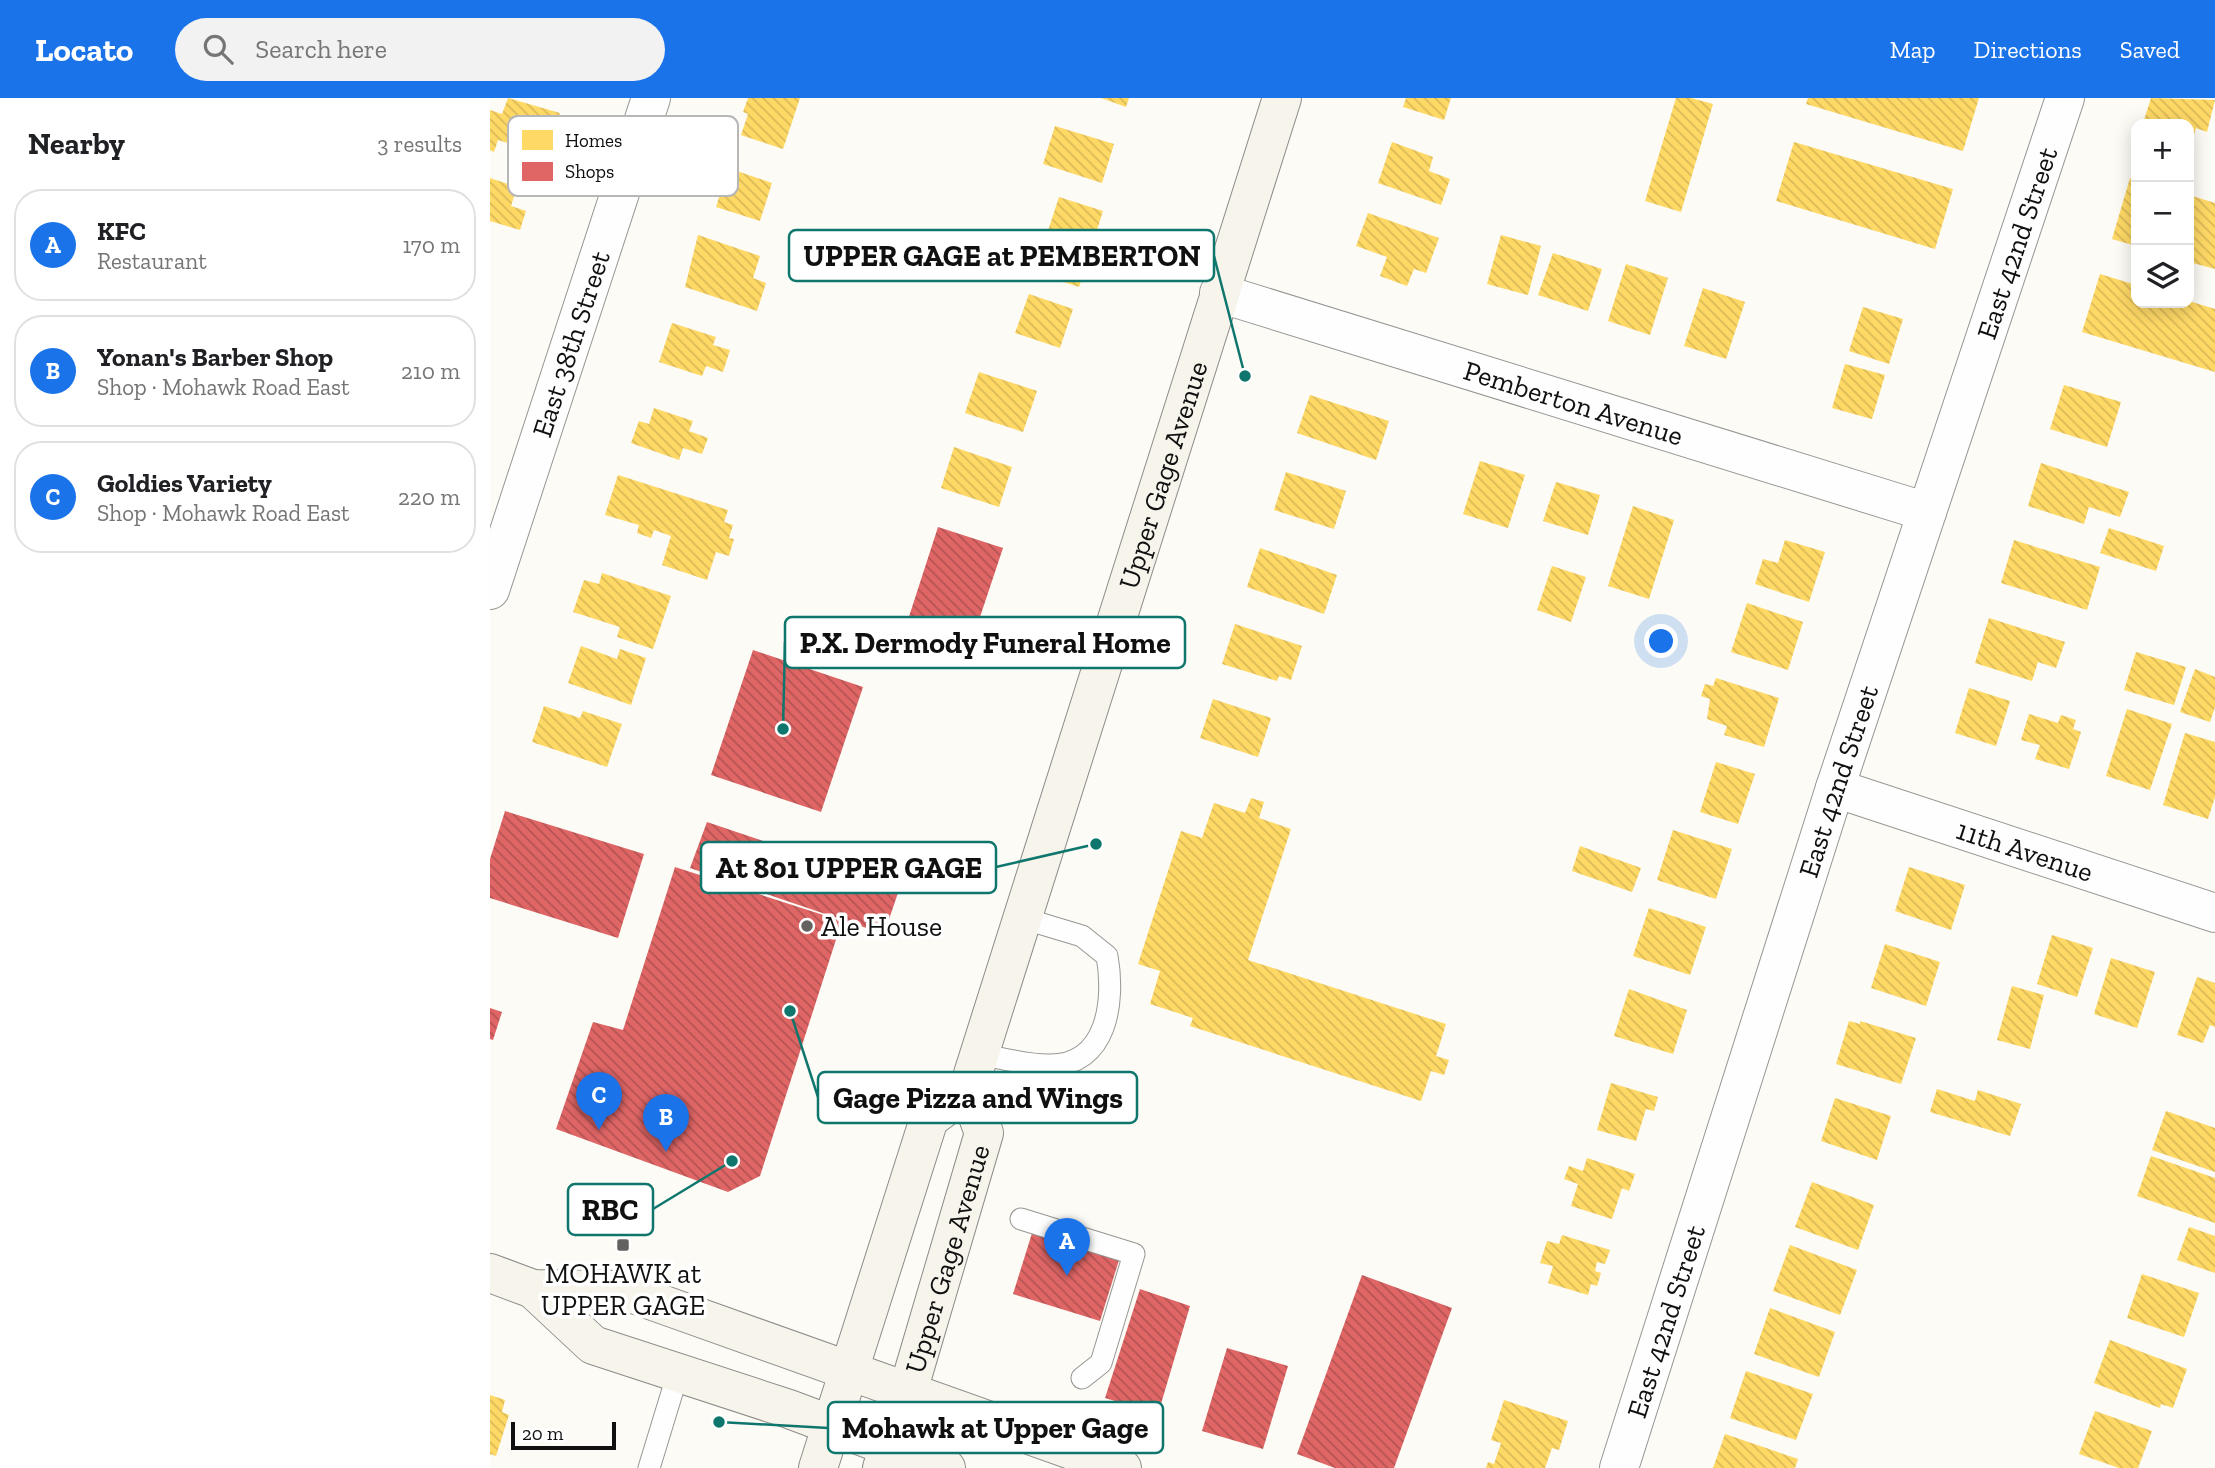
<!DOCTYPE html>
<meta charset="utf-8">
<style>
body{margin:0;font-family:"Zilla Slab",serif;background:#f2f2f2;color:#202124}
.controls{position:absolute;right:21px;top:21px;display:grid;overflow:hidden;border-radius:14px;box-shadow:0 4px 18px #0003}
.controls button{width:63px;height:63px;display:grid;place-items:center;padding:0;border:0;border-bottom:2px solid #e0e0e0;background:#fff;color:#202124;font:35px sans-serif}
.scale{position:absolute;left:21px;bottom:18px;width:105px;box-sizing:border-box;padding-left:7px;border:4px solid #101010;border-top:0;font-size:19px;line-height:24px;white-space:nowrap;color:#101010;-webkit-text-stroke:5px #fff;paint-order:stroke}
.you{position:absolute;left:1172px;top:544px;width:24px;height:24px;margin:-18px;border:5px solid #fff;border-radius:50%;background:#1a73e8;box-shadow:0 0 0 10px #1a73e833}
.badge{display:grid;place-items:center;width:46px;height:46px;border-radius:50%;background:#1a73e8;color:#fff;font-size:23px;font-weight:700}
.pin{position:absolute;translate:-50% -58px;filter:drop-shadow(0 2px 4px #0008)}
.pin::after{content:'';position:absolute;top:37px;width:24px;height:21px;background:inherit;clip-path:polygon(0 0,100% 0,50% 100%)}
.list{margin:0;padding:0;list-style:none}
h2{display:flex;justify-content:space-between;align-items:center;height:91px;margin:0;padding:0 28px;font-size:30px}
h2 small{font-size:23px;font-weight:400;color:#757577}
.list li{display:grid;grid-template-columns:46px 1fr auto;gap:21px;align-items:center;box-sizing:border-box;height:112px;margin:0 14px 14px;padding:0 14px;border:2px solid #e0e0e0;border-radius:28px}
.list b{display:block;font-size:26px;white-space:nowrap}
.list p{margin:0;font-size:23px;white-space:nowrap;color:#757577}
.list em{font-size:23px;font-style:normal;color:#757577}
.icon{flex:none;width:38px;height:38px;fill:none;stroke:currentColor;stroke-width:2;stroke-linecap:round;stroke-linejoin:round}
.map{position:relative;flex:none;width:1725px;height:1370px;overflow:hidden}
header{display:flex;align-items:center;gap:42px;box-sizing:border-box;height:98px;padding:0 35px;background:#1a73e8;color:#fff}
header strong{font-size:33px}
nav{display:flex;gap:38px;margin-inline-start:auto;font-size:24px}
.search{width:490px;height:63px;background:#f2f2f2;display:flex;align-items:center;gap:18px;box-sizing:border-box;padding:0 24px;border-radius:38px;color:#757577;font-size:26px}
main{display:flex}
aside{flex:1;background:#fff}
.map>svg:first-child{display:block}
</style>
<header>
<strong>Locato</strong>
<div class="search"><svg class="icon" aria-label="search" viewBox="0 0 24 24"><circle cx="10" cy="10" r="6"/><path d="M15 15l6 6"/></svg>Search here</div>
<nav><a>Map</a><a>Directions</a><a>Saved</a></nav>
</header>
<main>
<aside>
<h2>Nearby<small>3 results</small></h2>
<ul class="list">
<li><span class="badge">A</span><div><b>KFC</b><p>Restaurant</p></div><em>170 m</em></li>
<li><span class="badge">B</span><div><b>Yonan's Barber Shop</b><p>Shop · Mohawk Road East</p></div><em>210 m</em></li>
<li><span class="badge">C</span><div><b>Goldies Variety</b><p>Shop · Mohawk Road East</p></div><em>220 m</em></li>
</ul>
</aside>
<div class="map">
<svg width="1725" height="1370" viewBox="0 0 1725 1370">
<defs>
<pattern id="homes-back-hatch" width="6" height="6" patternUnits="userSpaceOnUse" patternTransform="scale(1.75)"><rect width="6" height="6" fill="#ffd966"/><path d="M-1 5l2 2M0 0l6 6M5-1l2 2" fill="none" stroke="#dab957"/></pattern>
<pattern id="shops-back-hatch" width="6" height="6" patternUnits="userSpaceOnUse" patternTransform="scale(1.75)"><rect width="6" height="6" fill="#e06666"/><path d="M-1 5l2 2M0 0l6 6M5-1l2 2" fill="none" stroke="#b45353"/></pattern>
</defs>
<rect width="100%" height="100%" fill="#fcfbf6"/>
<path fill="url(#homes-back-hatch)" d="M18,0L70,15L64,33L52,30L44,53L8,42L4,54L0,52V12L12,16Z
M258,0H310L293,51L251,37L258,16L253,14Z
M611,0H639L636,9Z
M916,0H961L954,22L913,9Z
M1186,0H1201L1223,6L1191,114L1155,103Z
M1318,0H1489L1473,53L1316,6Z
M1661,0L1725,2L1717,34L1706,30L1703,40L1699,39V26L1653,25Z
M565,28L624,46L612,85L553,66Z
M902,44L943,59L939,73L960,81L951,107L888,85Z
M1304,44L1463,91L1445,151L1286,103Z
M238,70L282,85L270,123L226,109Z
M0,80L27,89L21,108L36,113L30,132L0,123Z
M1640,80L1646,82V148L1622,141Z
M1699,97L1725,105V171L1699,164Z
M569,99L613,113L602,148L613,152L604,179L594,175L589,189L555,178L560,164L543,158L550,137L556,139Z
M878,115L949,140L936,175L924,171L917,188L890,178L897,159L866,148Z
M208,137L270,158L263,180L276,185L267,213L195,189Z
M1011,137L1051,148L1038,197L997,186Z
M1063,155L1112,171L1098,213L1048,197Z
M1136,166L1178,180L1160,237L1118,223Z
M1610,176L1646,187V205L1699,203L1725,211V274L1592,234Z
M1213,190L1255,204L1236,261L1194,248Z
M539,196L583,211L570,250L525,235Z
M1373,209L1413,221L1399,266L1359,253Z
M182,225L226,239L223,247L240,252L233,274L216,268L212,278L169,264Z
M1355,266L1395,277L1382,321L1342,310Z
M489,274L547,293L533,334L475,315Z
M1574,287L1631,304L1617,349L1560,331Z
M820,297L899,323L886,362L807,335Z
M164,310L203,323L199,333L218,340L212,356L193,350L189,362L141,345L149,323L159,326Z
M464,349L522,369L509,409L451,390Z
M990,363L1035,377L1018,430L973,416Z
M1551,365L1639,394L1630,419L1599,409L1594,426L1538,408Z
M796,374L856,393L844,431L784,412Z
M128,377L238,412L234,424L243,427L239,440L244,441L239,458L226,454L217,482L172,467L181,438L164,432L161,440L147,435L149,427L115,417Z
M1066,384L1110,397L1098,437L1053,423Z
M1143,408L1184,422L1159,501L1118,488Z
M1619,430L1674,448L1666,473L1610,455Z
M1295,442L1335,454L1319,504L1265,486L1273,461L1288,465Z
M1524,442L1610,469L1597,512L1511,485Z
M770,450L847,477L834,516L757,489Z
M1062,468L1096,479L1081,524L1047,512Z
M112,475L181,498L163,551L127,539L130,529L83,514L94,482L109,486Z
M1257,505L1313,524L1298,572L1241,554Z
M1499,520L1575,544L1566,570L1548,564L1542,583L1485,565Z
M745,526L812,548L801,582L789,578L787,583L732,566Z
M91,548L127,561L130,551L156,560L141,607L78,585Z
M1646,554L1696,569L1684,607L1634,592Z
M1705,571L1725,579V609L1720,624L1690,614Z
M1226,580L1289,600L1274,649L1234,637L1237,628L1217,621L1220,601L1211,598L1215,586L1223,588Z
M1479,590L1520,603L1506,648L1465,635Z
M723,601L781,620L768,659L710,640Z
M54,608L90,620L93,613L132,626L117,669L42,644Z
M1637,611L1682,626L1660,692L1616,678Z
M1539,616L1568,625L1571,617L1586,622L1583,631L1591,634L1579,671L1545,661L1550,647L1531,642Z
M1695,635L1725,644V699L1718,721L1673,707Z
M1226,664L1265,676L1248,726L1210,714Z
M761,700L774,704L769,720L801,731L758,862L956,926L946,958L959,962L954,977L941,973L931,1003L700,928L703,920L660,906L670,873L648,866L691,733L712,740L724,705L755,715Z
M1183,732L1242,751L1226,801L1167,782Z
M1090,748L1151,770L1142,794L1082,773Z
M1419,769L1475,787L1461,832L1405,813Z
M1159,810L1216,829L1200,877L1143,858Z
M1562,837L1603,850L1587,899L1547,886Z
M1395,846L1450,864L1436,908L1381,890Z
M1621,860L1665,874L1647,930L1604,916Z
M1707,879L1725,885V929L1720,927L1713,945L1687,937Z
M1522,888L1554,897L1540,951L1507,942Z
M1139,891L1197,912L1183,956L1124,938Z
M1359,923L1370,926V923L1426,940L1411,986L1346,966Z
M1121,985L1168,999L1164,1013L1156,1011L1146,1043L1107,1032Z
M1447,991L1485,1003L1488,992L1531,1006L1520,1038L1440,1014Z
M1345,1000L1401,1018L1387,1062L1331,1043Z
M1676,1013L1725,1030V1074L1662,1052Z
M1661,1058L1725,1080V1125L1647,1098Z
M1097,1060L1145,1076L1139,1093L1132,1090L1122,1121L1081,1108L1088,1086L1074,1081L1079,1068L1093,1073Z
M1322,1084L1384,1107L1368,1152L1305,1129Z
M1699,1129L1725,1138V1175L1687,1162Z
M1072,1137L1120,1152L1115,1166L1107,1164L1105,1173L1111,1175L1107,1188L1101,1186L1098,1197L1058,1185L1063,1168L1050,1165L1057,1143L1069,1146Z
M1300,1147L1367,1172L1350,1217L1283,1193Z
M1652,1176L1709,1195L1694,1239L1637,1220Z
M1280,1210L1345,1234L1329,1279L1264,1256Z
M1620,1242L1697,1271L1683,1310L1671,1306L1670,1310L1604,1285Z
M1256,1273L1323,1296L1306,1342L1240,1320Z
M0,1297L15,1302L12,1314L19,1317L6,1358L0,1356Z
M1014,1302L1078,1323L1069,1352L1062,1350L1055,1370H996L998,1364L1004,1366L1011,1345L1001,1342Z
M1605,1313L1662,1333L1648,1370H1629L1589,1356Z
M1235,1336L1308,1361L1305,1370H1223Z"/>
<path fill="url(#shops-back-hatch)" d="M448,429L513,450L479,552L415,531Z
M263,552L373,589L331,714L221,677Z
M15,713L154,756L128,840L0,800V761Z
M217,724L410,789L394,836L200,770Z
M185,769L352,823L270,1078L238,1094L66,1031L103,924L133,932Z
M0,910L12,914L3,942L0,941Z
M543,1132L630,1159L610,1223L523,1196Z
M872,1177L962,1210L904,1370H845L807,1356Z
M650,1191L700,1208L668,1316L615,1300Z
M737,1250L798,1268L773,1351L712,1333Z"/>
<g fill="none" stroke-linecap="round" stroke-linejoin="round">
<g stroke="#969694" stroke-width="23">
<path id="service" d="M489,956C511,960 536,967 558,967C618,969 625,902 617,858L592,838L532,820
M531,1121L644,1156L611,1265L592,1280
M159,1370L188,1275"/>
</g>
<g stroke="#969694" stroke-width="40">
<g id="minor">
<path id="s1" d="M729,195L1437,414"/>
<path id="s2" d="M0,492L161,0"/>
<path id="s3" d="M1345,690L1725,815"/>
<path id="s4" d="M1129,1370L1345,690L1575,0"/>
</g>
</g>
<g stroke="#8d8c8a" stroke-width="40">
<g id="secondary">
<path d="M0,1175L43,1191L132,1192L632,1370"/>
<path d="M43,1191L103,1247L299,1311L456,1370"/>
<path id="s5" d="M328,1370L439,1021L478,992L792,0"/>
<path id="s6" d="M392,1370L418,1293L494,1035L478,992"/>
</g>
</g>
<use href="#service" stroke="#fffefe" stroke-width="21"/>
<use href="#minor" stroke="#fffefe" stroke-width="38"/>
<use href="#secondary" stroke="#f6f4eb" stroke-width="38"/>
</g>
<g fill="#636260" stroke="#fff" stroke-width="2.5">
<circle cx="317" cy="828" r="7"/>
<rect x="126" y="1140" width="14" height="14" rx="3.5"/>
</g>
<g text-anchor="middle" stroke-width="7" stroke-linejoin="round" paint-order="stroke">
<g font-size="28" fill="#101010" stroke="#fff">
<text dy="10" stroke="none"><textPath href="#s4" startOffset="1288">East 42nd Street</textPath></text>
<text dy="10" stroke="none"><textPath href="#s2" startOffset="259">East 38th Street</textPath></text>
<text dy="10" stroke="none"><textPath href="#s1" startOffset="371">Pemberton Avenue</textPath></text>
<text dy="10" stroke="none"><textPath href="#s5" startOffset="1060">Upper Gage Avenue</textPath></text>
<text dy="10" stroke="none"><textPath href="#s4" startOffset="721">East 42nd Street</textPath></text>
<text dy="10" stroke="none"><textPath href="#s3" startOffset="200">11th Avenue</textPath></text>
<text dy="10" stroke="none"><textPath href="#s6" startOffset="219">Upper Gage Avenue</textPath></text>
<text dy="10" stroke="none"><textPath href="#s4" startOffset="154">East 42nd Street</textPath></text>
</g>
<g font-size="28" fill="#101010" stroke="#fff" text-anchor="start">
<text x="331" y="838">Ale House</text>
<text x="133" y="1185" text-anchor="middle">MOHAWK at<tspan x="133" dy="32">UPPER GAGE</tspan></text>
</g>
</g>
<rect x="18" y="18" width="230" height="80" rx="10" fill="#fff" stroke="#b7b7b7" stroke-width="2"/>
<rect x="32" y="32" width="31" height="20" fill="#ffd966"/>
<rect x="32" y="64" width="31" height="19" fill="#e06666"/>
<g font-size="19" fill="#101010">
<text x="75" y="49">Homes</text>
<text x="75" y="80">Shops</text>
</g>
<path fill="none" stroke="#0f766e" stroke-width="2.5" d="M755 278L724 158M293 631L295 544M606 746L506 769M300 913L328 999M242 1063L163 1111M229 1324L338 1330"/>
<g fill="#0f766e" stroke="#fff" stroke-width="2.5">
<circle cx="755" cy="278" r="7"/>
<circle cx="293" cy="631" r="7"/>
<circle cx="606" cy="746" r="7"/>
<circle cx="300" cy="913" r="7"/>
<circle cx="242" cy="1063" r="7"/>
<circle cx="229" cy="1324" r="7"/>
</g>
<g fill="#fff" stroke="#0f766e" stroke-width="2.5">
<rect x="299" y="132" width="425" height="51" rx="7"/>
<rect x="295" y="519" width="400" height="51" rx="7"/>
<rect x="211" y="744" width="295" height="51" rx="7"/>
<rect x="328" y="974" width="319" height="51" rx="7"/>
<rect x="78" y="1086" width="85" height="51" rx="7"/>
<rect x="338" y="1304" width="335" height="51" rx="7"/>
</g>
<g font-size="30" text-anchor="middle" font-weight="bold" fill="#101010">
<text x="512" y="168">UPPER GAGE at PEMBERTON</text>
<text x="495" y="555">P.X. Dermody Funeral Home</text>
<text x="359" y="780">At 801 UPPER GAGE</text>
<text x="488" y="1010">Gage Pizza and Wings</text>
<text x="120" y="1122">RBC</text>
<text x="505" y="1340">Mohawk at Upper Gage</text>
</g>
</svg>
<div class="controls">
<button>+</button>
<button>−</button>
<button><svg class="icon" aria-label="layers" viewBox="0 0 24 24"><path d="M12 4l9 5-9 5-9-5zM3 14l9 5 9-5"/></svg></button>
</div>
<div class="scale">20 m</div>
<div class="you"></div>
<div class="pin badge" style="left:577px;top:1178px">A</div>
<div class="pin badge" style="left:176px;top:1054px">B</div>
<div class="pin badge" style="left:109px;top:1032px">C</div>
</div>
</main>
